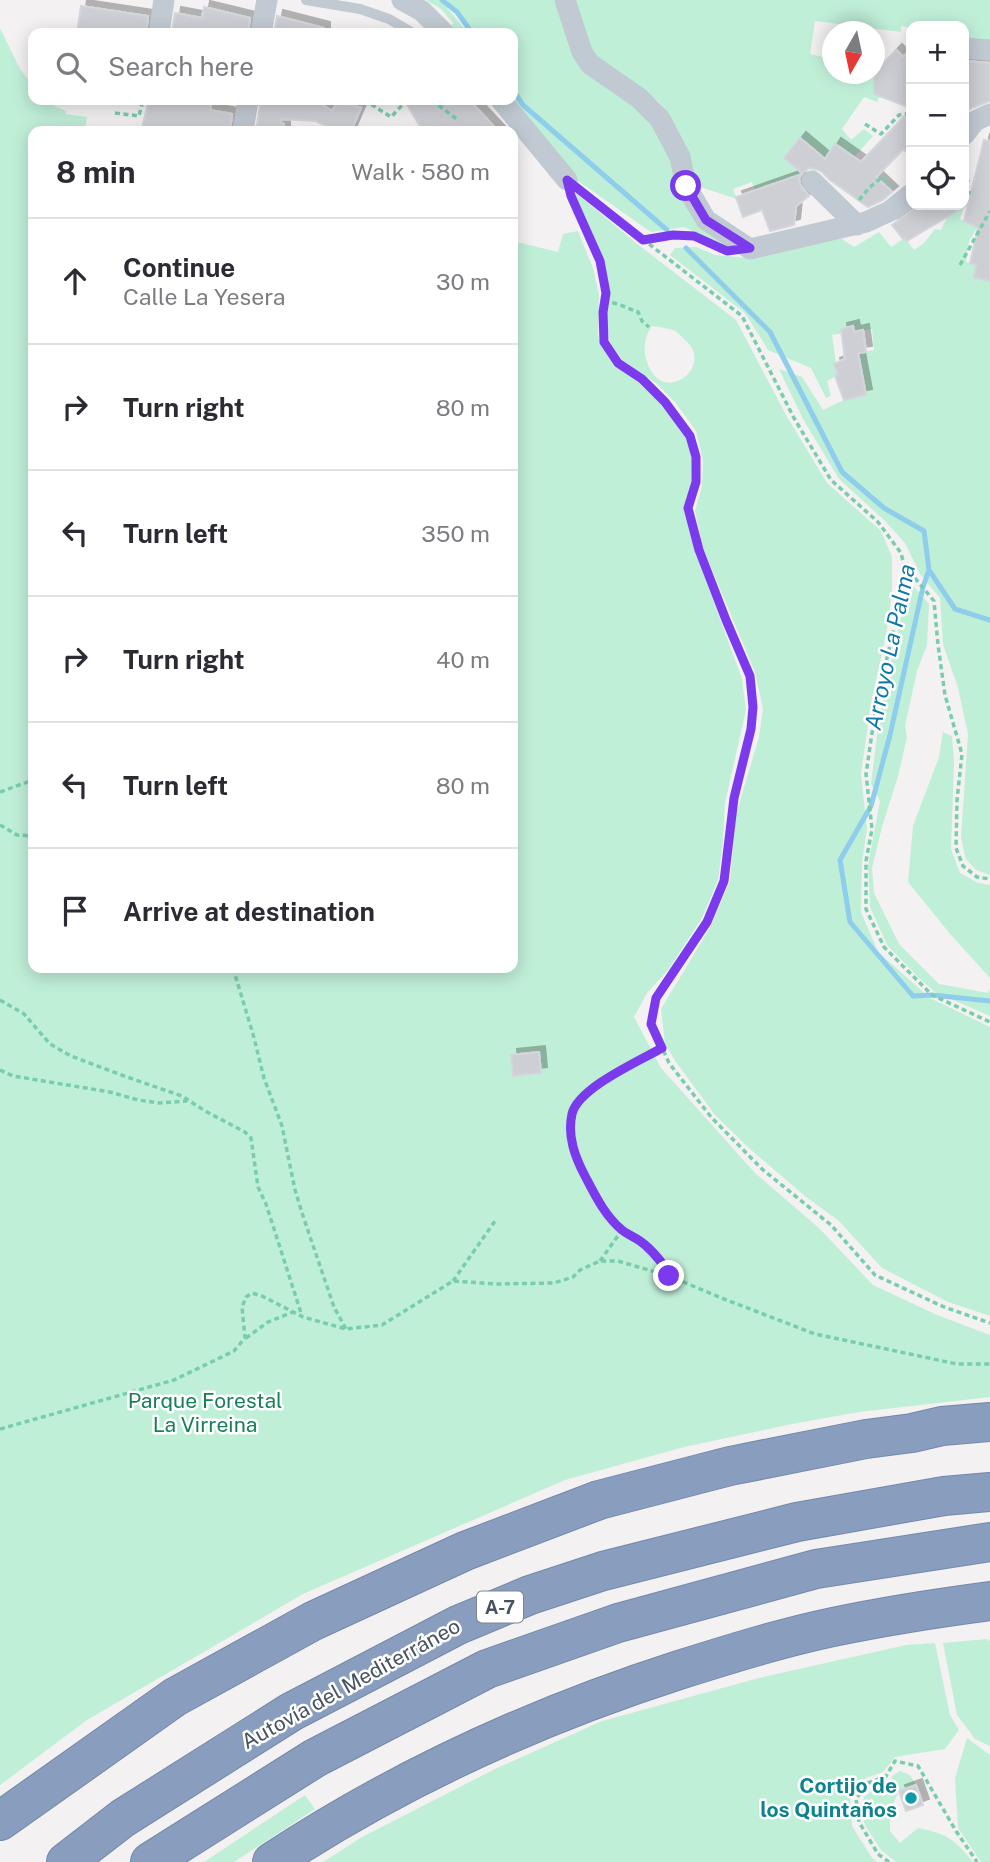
<!DOCTYPE html>
<meta charset="utf-8">
<style>
body{margin:0;font-family:"Public Sans",sans-serif;background:#f2f2f3;color:#2b2b33}
.controls{position:absolute;right:21px;top:21px;display:grid;overflow:hidden;border-radius:14px;box-shadow:0 4px 18px #0003}
.controls button{width:63px;height:63px;display:grid;place-items:center;padding:0;border:0;border-bottom:2px solid #e1e1e2;background:#fff;color:#2b2b33;font:35px sans-serif}
.compass{position:absolute;left:822px;top:21px;width:63px;height:63px;border-radius:50%;background:#fff;box-shadow:0 4px 18px #0003;rotate:189deg}
.stop{position:absolute;width:21px;height:21px;margin:-16px;border:5px solid #7c3aed;border-radius:50%;background:#fff}
.stop.end{background:#7c3aed;border-color:#fff;box-shadow:0 2px 7px #0008}
.list{margin:0;padding:0;list-style:none}
h2{display:flex;justify-content:space-between;align-items:center;height:91px;margin:0;padding:0 28px;font-size:30px}
h2 small{font-size:23px;font-weight:400;color:#7c7c81}
.list li{display:grid;grid-template-columns:46px 1fr auto;gap:21px;align-items:center;box-sizing:border-box;height:126px;padding:0 28px;border-top:2px solid #e1e1e2}
.list b{display:block;font-size:26px;white-space:nowrap}
.list p{margin:0;font-size:23px;white-space:nowrap;color:#7c7c81}
.list em{font-size:23px;font-style:normal;color:#7c7c81}
.icon{flex:none;width:38px;height:38px;fill:none;stroke:currentColor;stroke-width:2;stroke-linecap:round;stroke-linejoin:round}
.map{position:relative;flex:none;width:990px;height:1862px;overflow:hidden}
.search{position:absolute;background:#fff;box-shadow:0 4px 18px #0003;left:28px;top:28px;width:490px;height:77px;display:flex;align-items:center;gap:18px;box-sizing:border-box;padding:0 24px;border-radius:14px;color:#7c7c81;font-size:26px}
.panel{position:absolute;background:#fff;box-shadow:0 4px 18px #0003;left:28px;top:126px;width:490px;height:847px;border-radius:14px}
.map>svg:first-child{display:block}
</style>
<div class="map">
<svg width="990" height="1862" viewBox="0 0 990 1862">
<defs>
<filter id="shadow"><feDropShadow dx="6" dy="-6" stdDeviation="0" flood-color="#0004"/></filter>
</defs>
<rect width="100%" height="100%" fill="#f3f1f1"/>
<path fill="#c0efd8" fill-rule="evenodd" d="M426,0H439L443,3L468,33H457L451,28L453,23L441,9Z
M447,0H558L565,23L655,123L672,161L739,246L727,247L684,227L651,232L568,174L513,98V33H475Z
M571,0H990V45L964,41V26H911V28L901,26V32L815,21L810,54L832,59V74H874L875,65L895,69L884,98L879,97L877,102L864,97L842,129L851,140L864,129L873,136L854,157L834,145L814,174L812,172L818,154L800,138L784,158L802,174L778,192L775,183L755,190L752,182L733,189L737,199L691,184L669,116L659,102L592,56Z
M0,28L20,69L33,86V100H48L56,107L66,111V114L87,117L85,131H33V968H513V241L558,252L563,234L578,231L593,268L599,295L598,335L601,345L615,366L639,383L662,405L687,438L693,461L691,483L684,510L695,551L742,679L746,710L725,803L723,841L718,880L702,918L668,970L647,993L634,1017L661,1068L755,1173L819,1228L873,1285L937,1315L990,1335V1397L859,1412L792,1424L684,1447L565,1480L303,1594L87,1720L0,1785Z
M575,192L636,243L736,320L786,415L827,483L881,531L892,557V593L886,635L871,703L861,774L867,829L862,862L861,912L878,952L930,998L990,1027V1316L948,1302L882,1268L839,1221L806,1197L750,1149L715,1115L676,1062L665,1044L661,1009L711,926L730,881L736,814L759,737L763,709L755,672L703,548L695,511L702,486L703,460L696,431L675,402L656,383L622,360L610,342L606,319L610,291L602,256L586,218L575,196ZM652,326C659,327 667,328 673,330C678,332 682,337 686,341C715,366 662,408 647,362C643,350 644,337 652,326Z
M964,200H967L960,219L966,222L984,216L969,241L966,262L976,265L974,278L989,281L990,275V875L976,870L966,859L961,838L968,734L958,688L943,644L940,598L920,574L905,543L884,520L839,479L803,419L779,369L802,377L823,410L844,400L866,395L860,363L845,355L874,350L872,329L832,335L836,363L834,364L838,375L827,381L831,396L826,398L811,368L768,350L745,313L670,255L675,248L696,247L715,255L750,258L815,241L842,239L854,247L879,232L891,247L905,238L914,250L924,243L935,229L941,230L953,205H964Z
M909,581L929,604L927,645L917,671L905,726L907,737L898,776L882,827L872,868L874,893L899,944L939,984L988,993L990,989V1016L935,992L920,979L887,945L870,907L868,865L880,801L871,784L880,712Z
M943,732L952,736L954,763L951,849L960,873L978,883L990,885V978L951,935L908,882L913,826L939,757Z
M987,1639L990,1641V1746L975,1739L957,1715L943,1643Z
M935,1643L950,1715L959,1730L945,1749L895,1757L883,1772L866,1778L850,1792L852,1826L872,1858L877,1862H323L362,1837L495,1769L602,1721L759,1678L906,1645Z
M967,1738L990,1755V1862H981L958,1828L955,1778Z
M900,1771L910,1775L916,1785L899,1791L890,1811V1831L900,1843L918,1828C948,1834 954,1839 973,1862H896L881,1850L865,1825L862,1812L864,1797L876,1788L888,1785L893,1775Z
M305,1795L315,1809L234,1862H204Z"/>
<g fill="none" stroke-linecap="round" stroke-linejoin="round">
<path stroke="#8ecdec" stroke-width="5" d="M442,0L457,12L472,33
M513,90L523,105L667,230
M686,248L770,332L842,472L884,508L924,531L929,570L923,587L890,735L871,806L840,860L850,922L913,996L932,995L990,1001
M929,570L955,609L990,620"/>
</g>
<path fill="#cdcfd5" stroke="#d5d6dc" stroke-width="2" filter="url(#shadow)" d="M81,6L148,16L146,33H77Z
M204,7L250,18L248,33H172L175,13L202,18Z
M277,16L324,28V33H274Z
M896,50L903,57L911,50V108L874,94V73Z
M964,61L990,63V101L969,109L964,114Z
M149,100H212L210,110L232,114L230,131H141Z
M261,100H315L332,111L338,101L361,108L351,131H336L316,121L281,119V123L284,124V131H256Z
M404,100H469L498,131H423Z
M911,109V156L903,149L876,177L892,192L883,200L868,207L830,180L821,171L816,169L809,168L802,173L784,158L800,138L825,159L835,144L861,162Z
M984,140L990,141V281L974,278L976,265L970,263L978,228L964,221Z
M802,174L799,178L800,185L809,196L796,206L794,225L770,231L762,210L743,217L736,197Z
M919,205H967L907,241L905,238L903,239L892,225Z
M853,326L854,332L863,330L866,352L858,353L866,395L844,400L835,376L838,375L834,364L845,359L841,329Z
M539,1052L541,1073L513,1076L511,1055Z
M916,1785L923,1805L906,1811L899,1791Z"/>
<g fill="none" stroke-linecap="round" stroke-linejoin="round">
<g stroke="#7488aa" stroke-width="40">
<path id="motorway" d="M0,1821L175,1697L313,1621L465,1551L599,1500L730,1466L866,1439L912,1433L942,1426L990,1422
M66,1862L123,1818L291,1712L458,1625L530,1595L603,1571L797,1522L944,1496L990,1492
M150,1862L315,1758L487,1669L618,1623L816,1569L990,1542
M272,1862C398,1779 536,1716 679,1670C730,1654 781,1638 833,1627C885,1616 937,1608 990,1601"/>
</g>
<path stroke="#78cdad" stroke-width="3.5" stroke-dasharray="5 3.5" stroke-linecap="butt" d="M355,100L369,103L391,117L407,100
M432,100L459,121
M115,113L139,116L143,100
M865,124L881,134L899,115L911,113
M964,180L968,181L967,192L971,193
M582,192L742,316L794,418L831,480L878,522L901,553L904,565L901,597L876,706L866,774L872,829L866,861V909L884,947L932,995L990,1022
M571,196L599,261L606,293L602,312L604,342L618,363L642,379L665,402L690,436L696,457V482L688,508L699,549L726,620L750,676L753,707L751,729L734,798L724,881L707,922L656,998L651,1024L669,1063L711,1117L762,1169L831,1225L875,1275L944,1307L990,1323
M859,200L869,188L882,177L891,186
M643,240L673,235H693
M960,265L990,211
M604,301C615,302 627,308 638,312L642,321L649,327
M904,565L934,601L938,645L945,695L962,754L957,800L956,848L963,866L977,877L990,879
M0,792L33,780
M0,825L17,835L33,836
M233,968L253,1034L264,1078L282,1126L295,1190L304,1219L334,1307L346,1329
M0,1000L24,1014L50,1044L71,1056L124,1076L182,1096L205,1111L245,1132L251,1138L258,1187L266,1204L302,1316
M662,1048C639,1061 579,1087 572,1113C567,1134 575,1157 585,1175C594,1194 604,1214 621,1228C627,1234 636,1238 643,1243C654,1252 663,1264 671,1275
M0,1070L13,1076L110,1092L138,1100L159,1103L187,1101
M600,1261L622,1230
M453,1281L495,1221
M246,1338L268,1322L293,1312
M0,1429L174,1380L234,1351L245,1338L242,1307L246,1297L252,1293L262,1296L303,1317L346,1329L382,1325L453,1281L497,1284L554,1283L573,1277L580,1270L600,1261H618L669,1276L724,1299L815,1334L957,1364H990
M889,1862L878,1854L859,1822L856,1799L868,1783L886,1776L895,1761L918,1766L956,1831L977,1862"/>
<path stroke="#c1c9d2" stroke-width="10" d="M306,0L360,9L389,19L413,33"/>
<path stroke="#c1c9d2" stroke-width="21" d="M402,0L422,11L444,33
M565,0L582,52L590,64L639,98L660,119L680,157L686,186L706,220L750,249L866,222L890,211L911,194
M159,33L164,0
M261,33L267,0
M964,48L990,50
M501,100L567,180
M243,131L248,100
M964,135L975,121L990,114
M812,181L857,225"/>
<use href="#motorway" stroke="#899dbe" stroke-width="38"/>
</g>
<g fill="none" stroke-linecap="round" stroke-linejoin="round">
<path stroke="#7c3aed" stroke-width="9" d="M669,1276L672,1277C663,1264 653,1250 640,1241C634,1237 627,1234 622,1230C605,1216 595,1195 585,1176C575,1157 567,1136 572,1114C578,1088 639,1061 662,1048L651,1024L656,998L707,922L724,881L734,798L751,729L753,707L750,676L726,620L699,550L688,508L696,482V457L690,436L665,402L642,379L618,363L604,342L603,312L606,293L600,261L571,196L567,180L643,240L673,235L694,236L727,251L750,248L706,220L686,186"/>
</g>
<circle fill="#0f9aa8" stroke="#fff" stroke-width="2.5" cx="911" cy="1798" r="7"/>
<g text-anchor="middle" stroke-width="5" stroke-linejoin="round" paint-order="stroke">
<rect fill="#fff" stroke="#7f858e" stroke-width="2" x="477" y="1591.5" width="46" height="31" rx="5"/>
<g font-size="19" font-weight="bold" fill="#48515e">
<text x="500" y="1614">A-7</text>
</g>
<g font-size="21" fill="#188058" stroke="#fff">
<text x="205" y="1408">Parque Forestal<tspan x="205" dy="24">La Virreina</tspan></text>
</g>
<g font-size="21" fill="#48515e" stroke="#fff">
<text transform="translate(351 1684) rotate(-29)" y="7">Autovía del Mediterráneo</text>
</g>
<g font-size="21" font-weight="bold" fill="#0d838f" stroke="#fff" text-anchor="end">
<text x="897" y="1793">Cortijo de<tspan x="897" dy="24">los Quintaños</tspan></text>
</g>
<g font-size="23" font-style="italic" fill="#0e78ac" stroke="#fff">
<text transform="translate(890 647) rotate(-78)" y="8">Arroyo La Palma</text>
</g>
</g>
</svg>
<div class="controls">
<button>+</button>
<button>−</button>
<button><svg class="icon" aria-label="locate" viewBox="0 0 24 24"><circle cx="12" cy="12" r="6"/><path d="M12 2v4M12 18v4M2 12h4M18 12h4"/></svg></button>
</div>
<svg class="compass" viewBox="-18 -18 36 36"><path d="M0-13l5 13h-10z" fill="#e53935"/><path d="M0 13l5-13h-10z" fill="#7c7c81"/></svg>
<div class="stop" style="left:686px;top:186px"></div>
<div class="stop end" style="left:669px;top:1276px"></div>
<div class="search"><svg class="icon" aria-label="search" viewBox="0 0 24 24"><circle cx="10" cy="10" r="6"/><path d="M15 15l6 6"/></svg>Search here</div>
<section class="panel">
<h2>8 min<small>Walk · 580 m</small></h2>
<ul class="list">
<li><svg class="icon" aria-label="ahead" viewBox="0 0 24 24"><path d="M12 20V5M6 11l6-6 6 6"/></svg><div><b>Continue</b><p>Calle La Yesera</p></div><em>30 m</em></li>
<li><svg class="icon" aria-label="right" viewBox="0 0 24 24"><path d="M7 20v-9h11M14 6l5 5-5 5"/></svg><div><b>Turn right</b></div><em>80 m</em></li>
<li><svg class="icon" aria-label="left" viewBox="0 0 24 24"><path d="M17 20v-9H6M10 6l-5 5 5 5"/></svg><div><b>Turn left</b></div><em>350 m</em></li>
<li><svg class="icon" aria-label="right" viewBox="0 0 24 24"><path d="M7 20v-9h11M14 6l5 5-5 5"/></svg><div><b>Turn right</b></div><em>40 m</em></li>
<li><svg class="icon" aria-label="left" viewBox="0 0 24 24"><path d="M17 20v-9H6M10 6l-5 5 5 5"/></svg><div><b>Turn left</b></div><em>80 m</em></li>
<li><svg class="icon" aria-label="arrive" viewBox="0 0 24 24"><path d="M6 21V4h12l-3 4 3 4H6"/></svg><div><b>Arrive at destination</b></div></li>
</ul>
</section>
</div>
